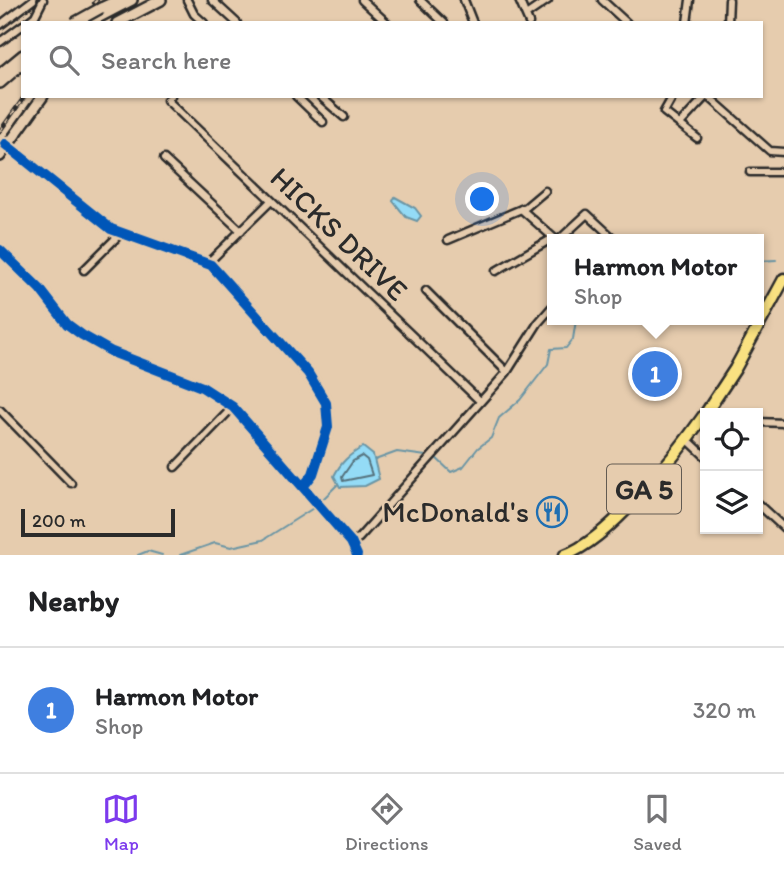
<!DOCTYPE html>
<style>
body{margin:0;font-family:Itim,sans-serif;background:#f6f6f6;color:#202124}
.controls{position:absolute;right:21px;bottom:21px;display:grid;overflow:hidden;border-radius:0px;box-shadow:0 2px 5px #0004}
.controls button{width:63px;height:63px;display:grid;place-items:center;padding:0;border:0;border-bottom:2px solid #e0e0e0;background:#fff;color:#202124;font:35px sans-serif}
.scale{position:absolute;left:21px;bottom:18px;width:154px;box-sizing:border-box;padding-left:7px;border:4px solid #2b2b2b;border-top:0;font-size:19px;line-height:24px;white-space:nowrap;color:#2b2b2b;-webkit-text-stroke:5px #e6ccae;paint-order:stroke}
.you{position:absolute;left:483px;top:200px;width:24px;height:24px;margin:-18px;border:5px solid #fff;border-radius:50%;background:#1a73e8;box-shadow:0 0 0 10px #1a73e833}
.badge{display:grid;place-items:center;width:46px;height:46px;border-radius:50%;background:#7c3aed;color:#fff;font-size:23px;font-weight:700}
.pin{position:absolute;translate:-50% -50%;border:4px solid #fff;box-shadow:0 2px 7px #0006}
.popup{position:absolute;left:547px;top:234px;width:217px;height:91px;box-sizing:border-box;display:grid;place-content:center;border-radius:0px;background:#fff;filter:drop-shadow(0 2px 5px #0005);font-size:23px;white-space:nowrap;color:#757577}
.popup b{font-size:26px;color:#202124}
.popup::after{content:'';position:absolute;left:50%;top:100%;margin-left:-14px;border:14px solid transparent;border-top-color:#fff}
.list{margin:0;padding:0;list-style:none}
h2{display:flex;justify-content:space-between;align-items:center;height:91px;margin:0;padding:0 28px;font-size:30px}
h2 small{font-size:23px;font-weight:400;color:#757577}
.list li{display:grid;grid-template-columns:46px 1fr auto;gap:21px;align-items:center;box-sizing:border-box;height:126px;padding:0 28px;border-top:2px solid #e0e0e0}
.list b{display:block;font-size:26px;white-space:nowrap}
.list p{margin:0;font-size:23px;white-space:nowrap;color:#757577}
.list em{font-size:23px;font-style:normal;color:#757577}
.icon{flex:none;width:38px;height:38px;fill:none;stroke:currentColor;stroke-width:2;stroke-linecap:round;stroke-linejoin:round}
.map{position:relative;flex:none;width:784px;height:555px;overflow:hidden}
.search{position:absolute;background:#fff;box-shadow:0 2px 5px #0004;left:21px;right:21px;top:21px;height:77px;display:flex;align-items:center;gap:18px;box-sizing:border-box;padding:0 24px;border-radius:0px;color:#757577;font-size:26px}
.sheet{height:217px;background:#fff}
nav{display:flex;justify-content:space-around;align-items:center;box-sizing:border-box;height:98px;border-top:2px solid #e0e0e0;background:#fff;font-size:19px;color:#757577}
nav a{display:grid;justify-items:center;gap:4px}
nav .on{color:#7c3aed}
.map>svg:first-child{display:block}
</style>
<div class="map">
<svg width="784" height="555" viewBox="0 0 784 555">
<rect width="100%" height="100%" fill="#e6ccae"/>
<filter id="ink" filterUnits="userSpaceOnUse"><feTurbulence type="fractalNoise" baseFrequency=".0143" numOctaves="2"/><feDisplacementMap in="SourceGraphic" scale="14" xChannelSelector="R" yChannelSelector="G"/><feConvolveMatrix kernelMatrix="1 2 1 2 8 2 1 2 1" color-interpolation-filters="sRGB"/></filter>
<g filter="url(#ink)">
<path fill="#94dbf6" stroke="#6a95a5" stroke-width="2" d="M395,197L415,208L421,216L417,221L406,217L393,201Z
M363,447L373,455L379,479L365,486L340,487L334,476C341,462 349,455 363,447Z"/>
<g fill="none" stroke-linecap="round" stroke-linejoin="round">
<path stroke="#55717c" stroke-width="2" d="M362,456L367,460L372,475L343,481L342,477L353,461Z"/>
<path stroke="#6a95a5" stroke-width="2" d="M758,261L776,260
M435,457L451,472L463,467L478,448L491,438L499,418L520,400L548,364L551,349L566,348L573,339L576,320
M375,460L397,452L426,456
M321,501L337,485
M138,555L148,551L162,555
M180,555L215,543L231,547L263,540L315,507"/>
<g stroke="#2b2b2b" stroke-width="11">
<path id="street" d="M187,0L194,14L204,23
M212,0L237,23
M362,0L387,23
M420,0L444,23
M464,0L473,23
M519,0L529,23
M602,0L627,23
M526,15L548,0
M26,23L35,16L43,0
M687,23L690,0
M728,23L729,0
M0,25L33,0
M0,42L23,25
M171,96L167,100L480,401
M296,96L323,122
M320,96L344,117
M673,96L664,112L697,138
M708,96L770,151L784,152
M680,124L706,96
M7,146L111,229L211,265L308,373L326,403L328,427L313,474L303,487
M164,159L241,231
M750,172H784
M521,209L555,239
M560,239L587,214L614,239
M448,240L526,207L545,191
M0,250L40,289L67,324L82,335L112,352L202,387L233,407L351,542L357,555
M208,263L271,201
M84,270L120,234
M496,271L553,238
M426,291L507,372
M0,410L71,483
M758,422L784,423
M687,439L705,456
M175,467L233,407
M758,504L784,528
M351,542L359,538L507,372L538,323L552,307"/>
</g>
<g stroke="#2b2b2b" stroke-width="14">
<path id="secondary" d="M101,8L118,0
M88,23L132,0
M117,23L161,0
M0,74L23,55
M0,83L23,63
M0,156L43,96"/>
</g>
<g stroke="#2b2b2b" stroke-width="15">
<path id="primary" d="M706,413L735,369L784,279
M565,555C610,539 676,455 705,414"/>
</g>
<use href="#street" stroke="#e6ccae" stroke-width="6"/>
<use href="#secondary" stroke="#e6ccae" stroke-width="9"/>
<use href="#primary" stroke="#f9e181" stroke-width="10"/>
<g stroke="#2b2b2b" stroke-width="4.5">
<path id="rail" d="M94,3L97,0
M0,131L25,96"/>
</g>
<use href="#rail" stroke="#e6ccae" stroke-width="2" stroke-dasharray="5" stroke-linecap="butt"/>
<g stroke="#2b2b2b" stroke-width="14" stroke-linecap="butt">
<path id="secondary-bridge" d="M74,23L101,8"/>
</g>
<use href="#secondary-bridge" stroke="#e6ccae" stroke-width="9"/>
<g stroke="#e6ccae" stroke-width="15">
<path id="cycleway" d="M5,144L111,229L211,265L308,373L326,403L328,427L313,474L303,487
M0,250L40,289L67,324L82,335L112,352L202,387L233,407L351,542L357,555"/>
</g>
<use href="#cycleway" stroke="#0057b8" stroke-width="10"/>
</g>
</g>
<defs>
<g id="restaurant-ring" transform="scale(1.575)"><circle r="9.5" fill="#e6ccae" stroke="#1f6fb2" stroke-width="1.5"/><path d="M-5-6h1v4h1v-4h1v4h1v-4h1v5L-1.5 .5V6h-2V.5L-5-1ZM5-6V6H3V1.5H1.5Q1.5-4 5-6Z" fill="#1f6fb2"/></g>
</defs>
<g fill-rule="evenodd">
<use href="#restaurant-ring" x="552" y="512"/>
</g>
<g text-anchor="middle" stroke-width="5" stroke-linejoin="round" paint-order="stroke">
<rect fill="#e6ccae" stroke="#635b52" stroke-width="2" x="607" y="464.5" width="74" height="49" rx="5"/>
<g font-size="28" font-weight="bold" fill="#2b2b2b">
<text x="644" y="499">GA 5</text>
</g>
<g font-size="30" fill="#2b2b2b" stroke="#e6ccae">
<text transform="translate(339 234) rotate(44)" y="10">HICKS DRIVE</text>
</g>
<g font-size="30" fill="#2b2b2b" stroke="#e6ccae" text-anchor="end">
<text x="529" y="522">McDonald's</text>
</g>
</g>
</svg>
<div class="controls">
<button><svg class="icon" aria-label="locate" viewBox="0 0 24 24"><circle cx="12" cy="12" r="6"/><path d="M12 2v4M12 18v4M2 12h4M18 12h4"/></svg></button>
<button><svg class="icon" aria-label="layers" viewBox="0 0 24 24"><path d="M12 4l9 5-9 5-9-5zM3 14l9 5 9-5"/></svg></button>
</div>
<div class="scale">200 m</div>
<div class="you"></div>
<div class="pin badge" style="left:655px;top:374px;background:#3f7fe0">1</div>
<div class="popup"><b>Harmon Motor</b>Shop</div>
<div class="search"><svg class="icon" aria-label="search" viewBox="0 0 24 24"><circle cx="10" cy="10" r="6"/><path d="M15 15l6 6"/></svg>Search here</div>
</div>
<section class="sheet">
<h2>Nearby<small></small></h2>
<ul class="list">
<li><span class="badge" style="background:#3f7fe0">1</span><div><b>Harmon Motor</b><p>Shop</p></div><em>320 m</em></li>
</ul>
</section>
<nav>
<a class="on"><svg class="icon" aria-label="map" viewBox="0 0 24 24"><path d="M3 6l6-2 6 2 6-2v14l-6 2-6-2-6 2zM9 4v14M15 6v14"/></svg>Map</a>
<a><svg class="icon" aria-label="directions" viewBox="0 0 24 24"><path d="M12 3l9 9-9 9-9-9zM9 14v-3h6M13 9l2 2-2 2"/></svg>Directions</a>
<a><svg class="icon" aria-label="saved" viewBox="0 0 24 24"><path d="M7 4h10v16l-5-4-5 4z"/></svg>Saved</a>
</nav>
